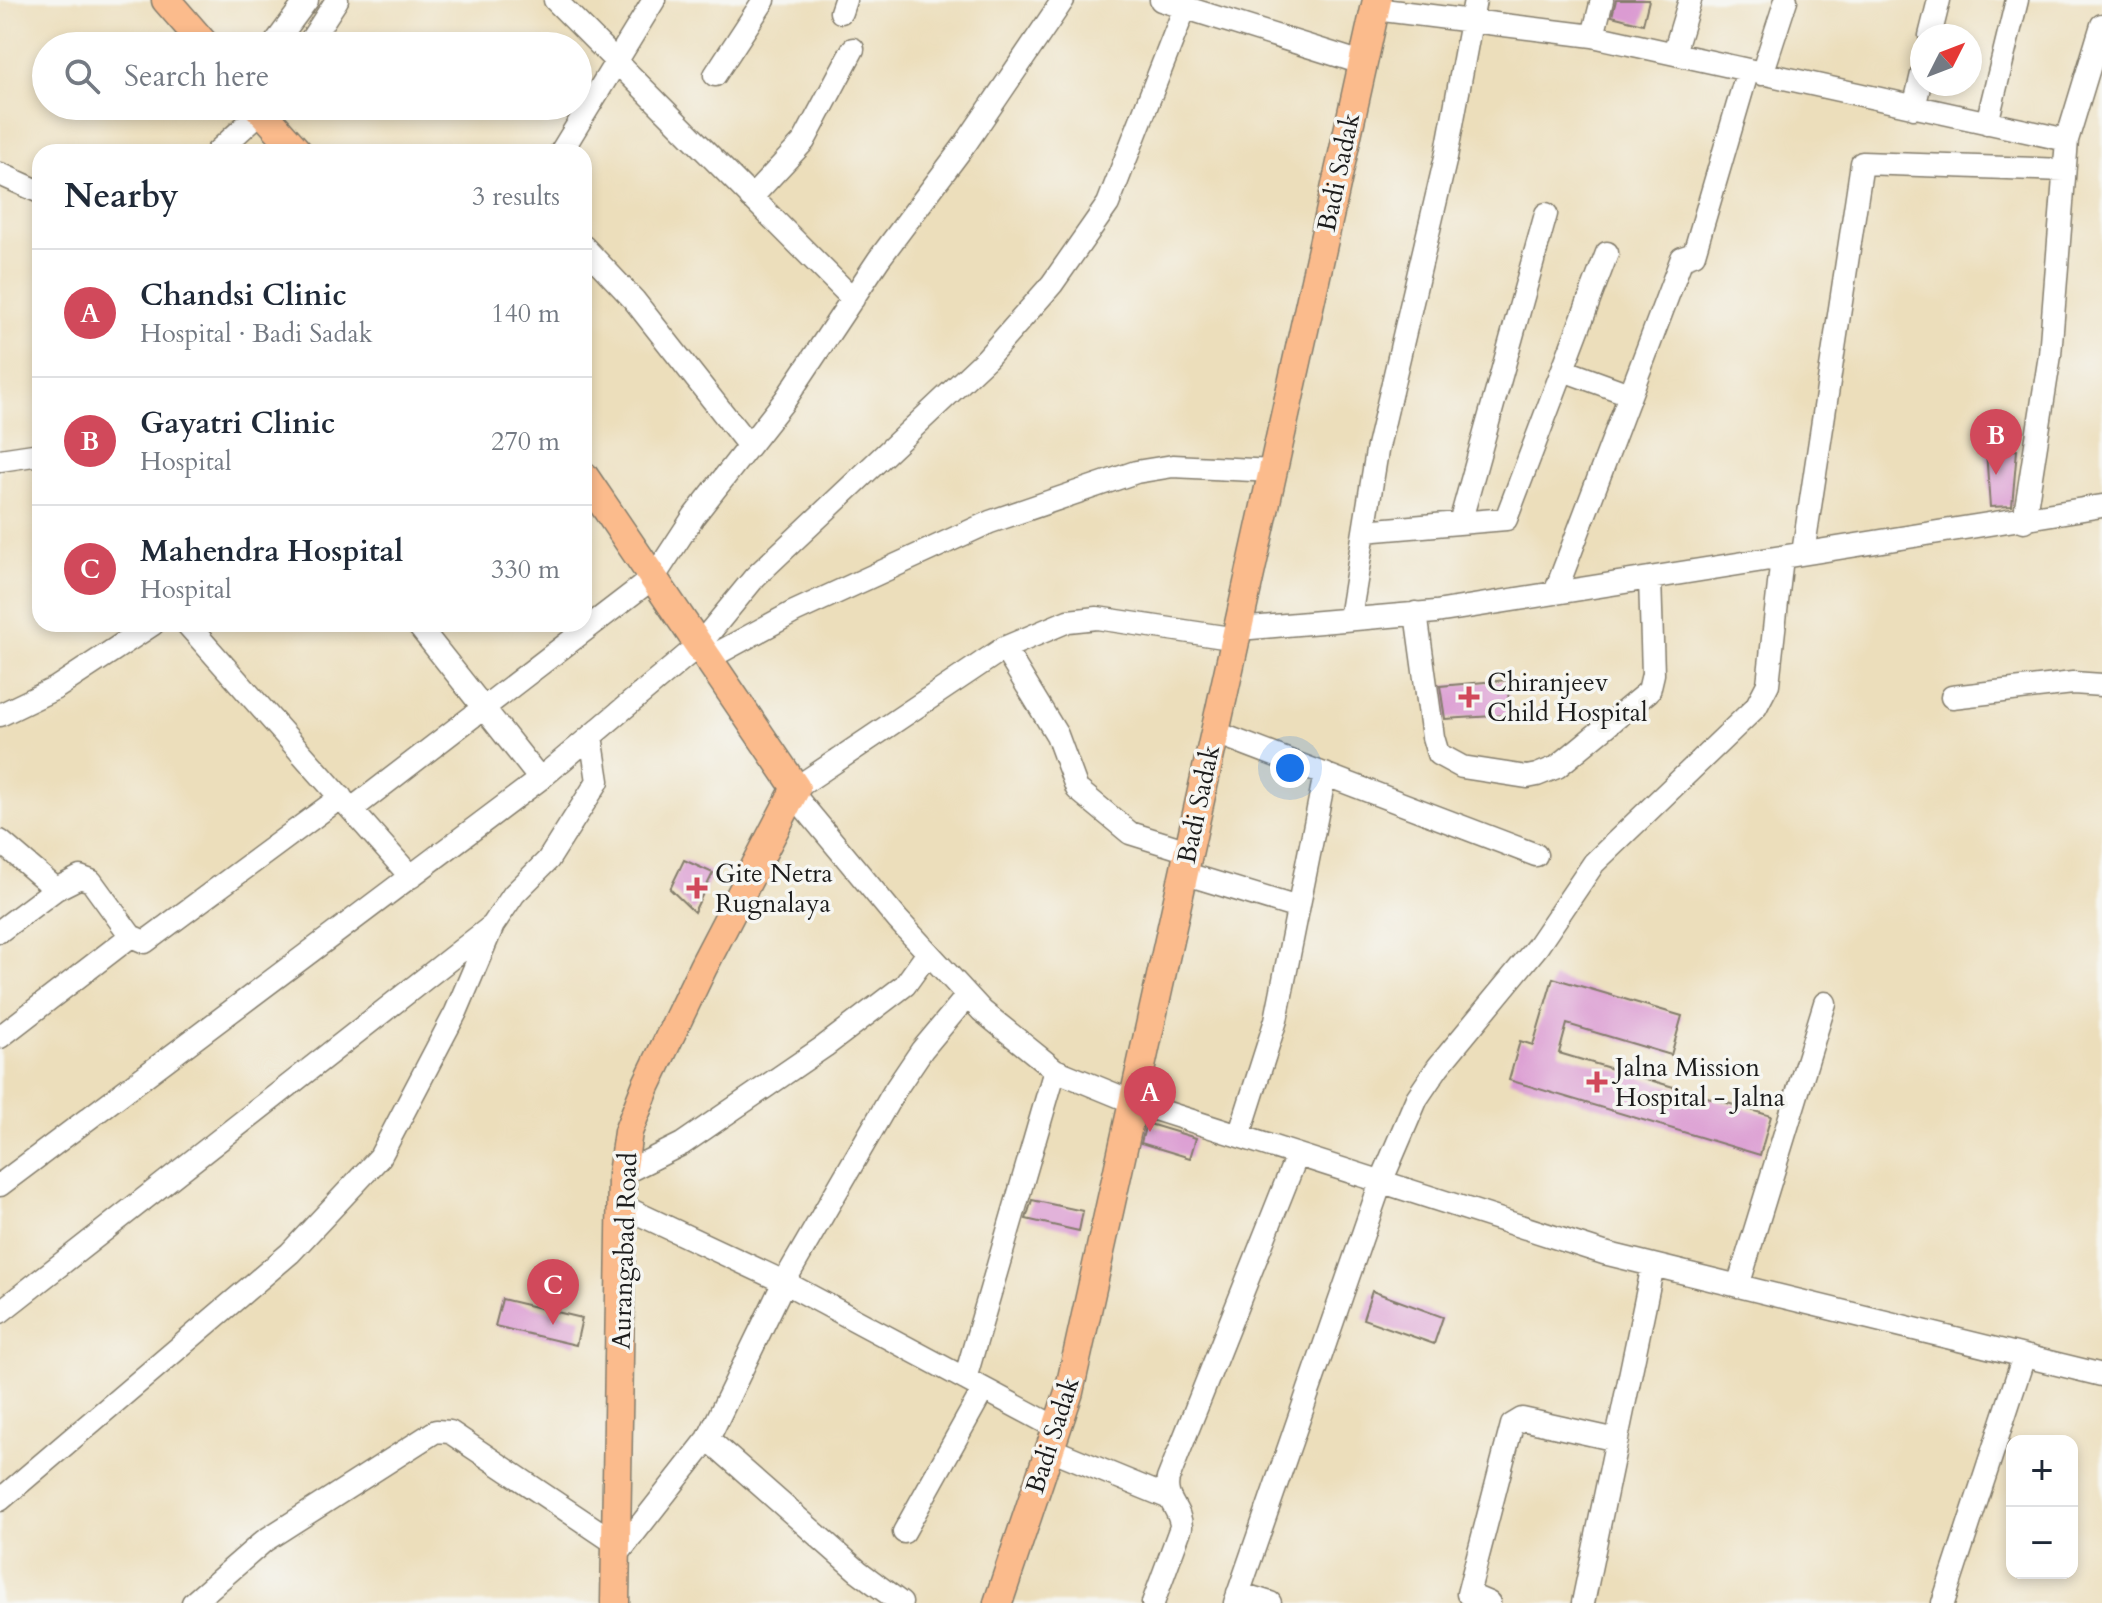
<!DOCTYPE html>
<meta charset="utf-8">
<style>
body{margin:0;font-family:Cardo,serif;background:#f6f6f7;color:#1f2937}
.controls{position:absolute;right:24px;bottom:24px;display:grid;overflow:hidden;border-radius:16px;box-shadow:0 4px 12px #0003}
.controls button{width:72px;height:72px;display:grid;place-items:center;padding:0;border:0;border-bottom:2px solid #e0e1e3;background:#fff;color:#1f2937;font:40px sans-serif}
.compass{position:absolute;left:1910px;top:24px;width:72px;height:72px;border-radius:50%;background:#fff;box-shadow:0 4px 12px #0003;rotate:48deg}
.you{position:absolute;left:1290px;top:768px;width:28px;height:28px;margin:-20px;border:6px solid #fff;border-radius:50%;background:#1a73e8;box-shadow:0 0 0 12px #1a73e833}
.badge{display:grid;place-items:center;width:52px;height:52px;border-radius:50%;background:#d1495b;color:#fff;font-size:26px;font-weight:700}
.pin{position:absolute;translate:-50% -66px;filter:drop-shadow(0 2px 4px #0008)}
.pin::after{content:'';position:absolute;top:42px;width:28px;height:24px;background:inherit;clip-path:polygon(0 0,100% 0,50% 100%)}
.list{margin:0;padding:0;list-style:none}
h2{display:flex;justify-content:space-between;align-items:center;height:104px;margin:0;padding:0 32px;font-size:34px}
h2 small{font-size:26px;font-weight:400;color:#747a83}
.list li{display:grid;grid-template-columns:52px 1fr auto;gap:24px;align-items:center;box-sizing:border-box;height:128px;padding:0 32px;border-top:2px solid #e0e1e3}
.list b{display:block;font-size:30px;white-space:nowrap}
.list p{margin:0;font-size:26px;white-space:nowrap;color:#747a83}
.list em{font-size:26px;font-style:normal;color:#747a83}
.icon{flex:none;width:44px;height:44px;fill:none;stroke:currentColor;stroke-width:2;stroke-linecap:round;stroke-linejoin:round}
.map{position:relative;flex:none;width:2102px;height:1603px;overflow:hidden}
.search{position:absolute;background:#fff;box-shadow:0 4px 12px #0003;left:32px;top:32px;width:560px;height:88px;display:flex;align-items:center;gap:20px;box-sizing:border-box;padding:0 28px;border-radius:44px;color:#747a83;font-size:30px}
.panel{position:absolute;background:#fff;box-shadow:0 4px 12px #0003;left:32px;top:144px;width:560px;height:488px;border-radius:24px}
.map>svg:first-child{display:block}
</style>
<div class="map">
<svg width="2102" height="1603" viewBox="0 0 2102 1603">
<rect width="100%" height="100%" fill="#f6f6f2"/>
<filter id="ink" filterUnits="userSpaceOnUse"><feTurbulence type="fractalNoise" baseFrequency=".0125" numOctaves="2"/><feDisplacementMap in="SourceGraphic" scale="16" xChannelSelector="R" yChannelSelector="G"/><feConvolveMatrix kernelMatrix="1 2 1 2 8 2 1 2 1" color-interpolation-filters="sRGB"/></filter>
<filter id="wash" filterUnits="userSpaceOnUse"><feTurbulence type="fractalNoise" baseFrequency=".006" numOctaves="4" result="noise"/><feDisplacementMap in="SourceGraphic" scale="32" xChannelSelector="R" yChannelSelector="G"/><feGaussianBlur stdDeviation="1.8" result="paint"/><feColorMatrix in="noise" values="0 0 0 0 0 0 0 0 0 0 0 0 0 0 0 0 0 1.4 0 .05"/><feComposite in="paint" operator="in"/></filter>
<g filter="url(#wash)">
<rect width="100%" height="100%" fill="#ecdebb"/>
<g id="blocks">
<path fill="#db9bd2" d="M1616,0H1649L1643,24L1612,16Z
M2017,450L2012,506L1990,507L1986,451Z
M1507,680L1510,715L1445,719L1440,686Z
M684,860L713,873L694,912L670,889Z
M1553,978L1682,1016L1671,1055L1567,1024L1559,1053L1771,1116L1760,1155L1509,1080L1520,1041L1533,1045Z
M1146,1123L1196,1138L1190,1158L1141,1143Z
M1032,1200L1083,1211L1079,1231L1026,1219Z
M1372,1291L1443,1317L1434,1344L1363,1319Z
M502,1299L582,1318L576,1345L495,1326Z"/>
</g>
</g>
<g filter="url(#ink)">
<use href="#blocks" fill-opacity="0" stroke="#847d6c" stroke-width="2"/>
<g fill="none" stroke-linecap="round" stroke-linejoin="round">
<g stroke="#847d6c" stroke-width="25">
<path id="minor" d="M555,0L853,299
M1161,0L1362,63
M1375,9L1593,36L2067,140L2050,355L2024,521
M841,12L845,0
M1593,36L1602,0
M1930,36L1939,0
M273,46L307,0
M307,46L337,0
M1674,53L1690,0
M1762,74L1786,0
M715,75L764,0
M1914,108L1922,74
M1987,123L2017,0
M2067,140L2102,25
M217,152L267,106
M561,152L654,0
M0,174L40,192
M751,198L804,141L853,49
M584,247L634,300L749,446
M1563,370L1629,394
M0,460L40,454
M1460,523L1546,214
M1364,531L1506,519L1607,253
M1803,553L1862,163L2064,170
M1555,593L1682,258L1694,254L1748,70
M1416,613L1433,737L1438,754L1462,767L1527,777L1537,775L1557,767L1649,691L1653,674L1650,578
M1350,618L1377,451L1446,157L1475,0
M187,624L411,877
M417,624L540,779
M1239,629L1436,612L2102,506
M1004,648L1057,735L1077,789L1130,833L1188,851
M709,658L794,612L990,522L1136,472L1173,466L1273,471
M1952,697L2073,683L2102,685
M0,715L56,688L153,624
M1214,732L1536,855
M796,788L1004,648L1068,621L1097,618L1237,639
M794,795L898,920L982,1011L1055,1070L1133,1102L1604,1253L2102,1375
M352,809L654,577L694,516L785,400L879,259L966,143L1063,0
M0,841L56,889
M1183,873L1298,908
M0,931L56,889L80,877L91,881L131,936L145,942L341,797
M0,1037L131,936
M1239,1136L1276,1020L1325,774
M622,1174L682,1144L825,1046L905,985L928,953
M0,1185L540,779L700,644L755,577L987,358L1052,284L1108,204L1184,10
M622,1206L784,1282L1055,1427
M1738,1286L1825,1003
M0,1312L492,926
M965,1379L1055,1070
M708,1439L858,1571L901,1603
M1048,1448L1167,1497
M0,1500L290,1253L380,1157L456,1012L493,925L514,894L548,860L598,781L591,736
M904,1532L983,1390
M617,1555L708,1439L784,1282L895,1090L922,1050L967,996
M1238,1593L1270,1603
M193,1603L264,1541L436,1431L450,1432L617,1544
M1153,1603L1181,1527C1181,1508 1163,1500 1168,1479L1297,1155
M1235,1603L1381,1182L1417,1098L1438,1067L1537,947L1594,863L1756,707L1768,684L1782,557
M1489,1603L1468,1594L1512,1425L1522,1419L1617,1440
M1583,1603L1653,1265
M1943,1603L2024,1356"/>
</g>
<g stroke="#847d6c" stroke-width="31">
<path id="major" d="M166,0L206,46
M257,106L298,152
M584,476L796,788L703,967L646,1086L628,1132L622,1174L615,1603
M998,1603L1069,1392L1377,0"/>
</g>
<use href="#minor" stroke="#fff" stroke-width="22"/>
<use href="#major" stroke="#fbbb8c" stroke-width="28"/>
</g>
</g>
<g fill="#d1495b" stroke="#f6f6f2" stroke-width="3">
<path d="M1465 685h8v8h8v8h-8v8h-8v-8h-8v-8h8z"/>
<path d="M693 876h8v8h8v8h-8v8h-8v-8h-8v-8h8z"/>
<path d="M1593 1070h8v8h8v8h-8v8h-8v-8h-8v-8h8z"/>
</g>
<g text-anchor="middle" stroke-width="7" stroke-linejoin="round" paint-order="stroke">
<g font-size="26" fill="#1c1c1c" stroke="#f6f6f2">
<text transform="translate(1338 172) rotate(-78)" y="9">Badi Sadak</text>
<text transform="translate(1198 804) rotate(-78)" y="9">Badi Sadak</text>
<text transform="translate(624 1251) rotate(-88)" y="9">Aurangabad Road</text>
<text transform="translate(1052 1435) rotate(-72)" y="9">Badi Sadak</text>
</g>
<g font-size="26" fill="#1c1c1c" stroke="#f6f6f2" text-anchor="start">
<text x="1487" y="691">Chiranjeev<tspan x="1487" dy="30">Child Hospital</tspan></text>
<text x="715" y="882">Gite Netra<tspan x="715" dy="30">Rugnalaya</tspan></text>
<text x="1615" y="1076">Jalna Mission<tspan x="1615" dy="30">Hospital - Jalna</tspan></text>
</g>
</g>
</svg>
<div class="controls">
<button>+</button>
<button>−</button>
</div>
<svg class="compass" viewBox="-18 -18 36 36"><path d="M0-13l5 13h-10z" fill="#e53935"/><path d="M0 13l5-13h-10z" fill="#747a83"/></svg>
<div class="you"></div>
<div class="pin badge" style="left:1150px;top:1132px">A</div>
<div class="pin badge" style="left:1996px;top:475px">B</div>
<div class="pin badge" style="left:553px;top:1325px">C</div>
<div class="search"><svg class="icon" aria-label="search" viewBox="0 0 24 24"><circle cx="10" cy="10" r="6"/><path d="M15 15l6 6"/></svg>Search here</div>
<section class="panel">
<h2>Nearby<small>3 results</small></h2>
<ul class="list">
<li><span class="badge">A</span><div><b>Chandsi Clinic</b><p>Hospital · Badi Sadak</p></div><em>140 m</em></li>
<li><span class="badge">B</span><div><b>Gayatri Clinic</b><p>Hospital</p></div><em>270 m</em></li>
<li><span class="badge">C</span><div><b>Mahendra Hospital</b><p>Hospital</p></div><em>330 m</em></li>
</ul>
</section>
</div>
